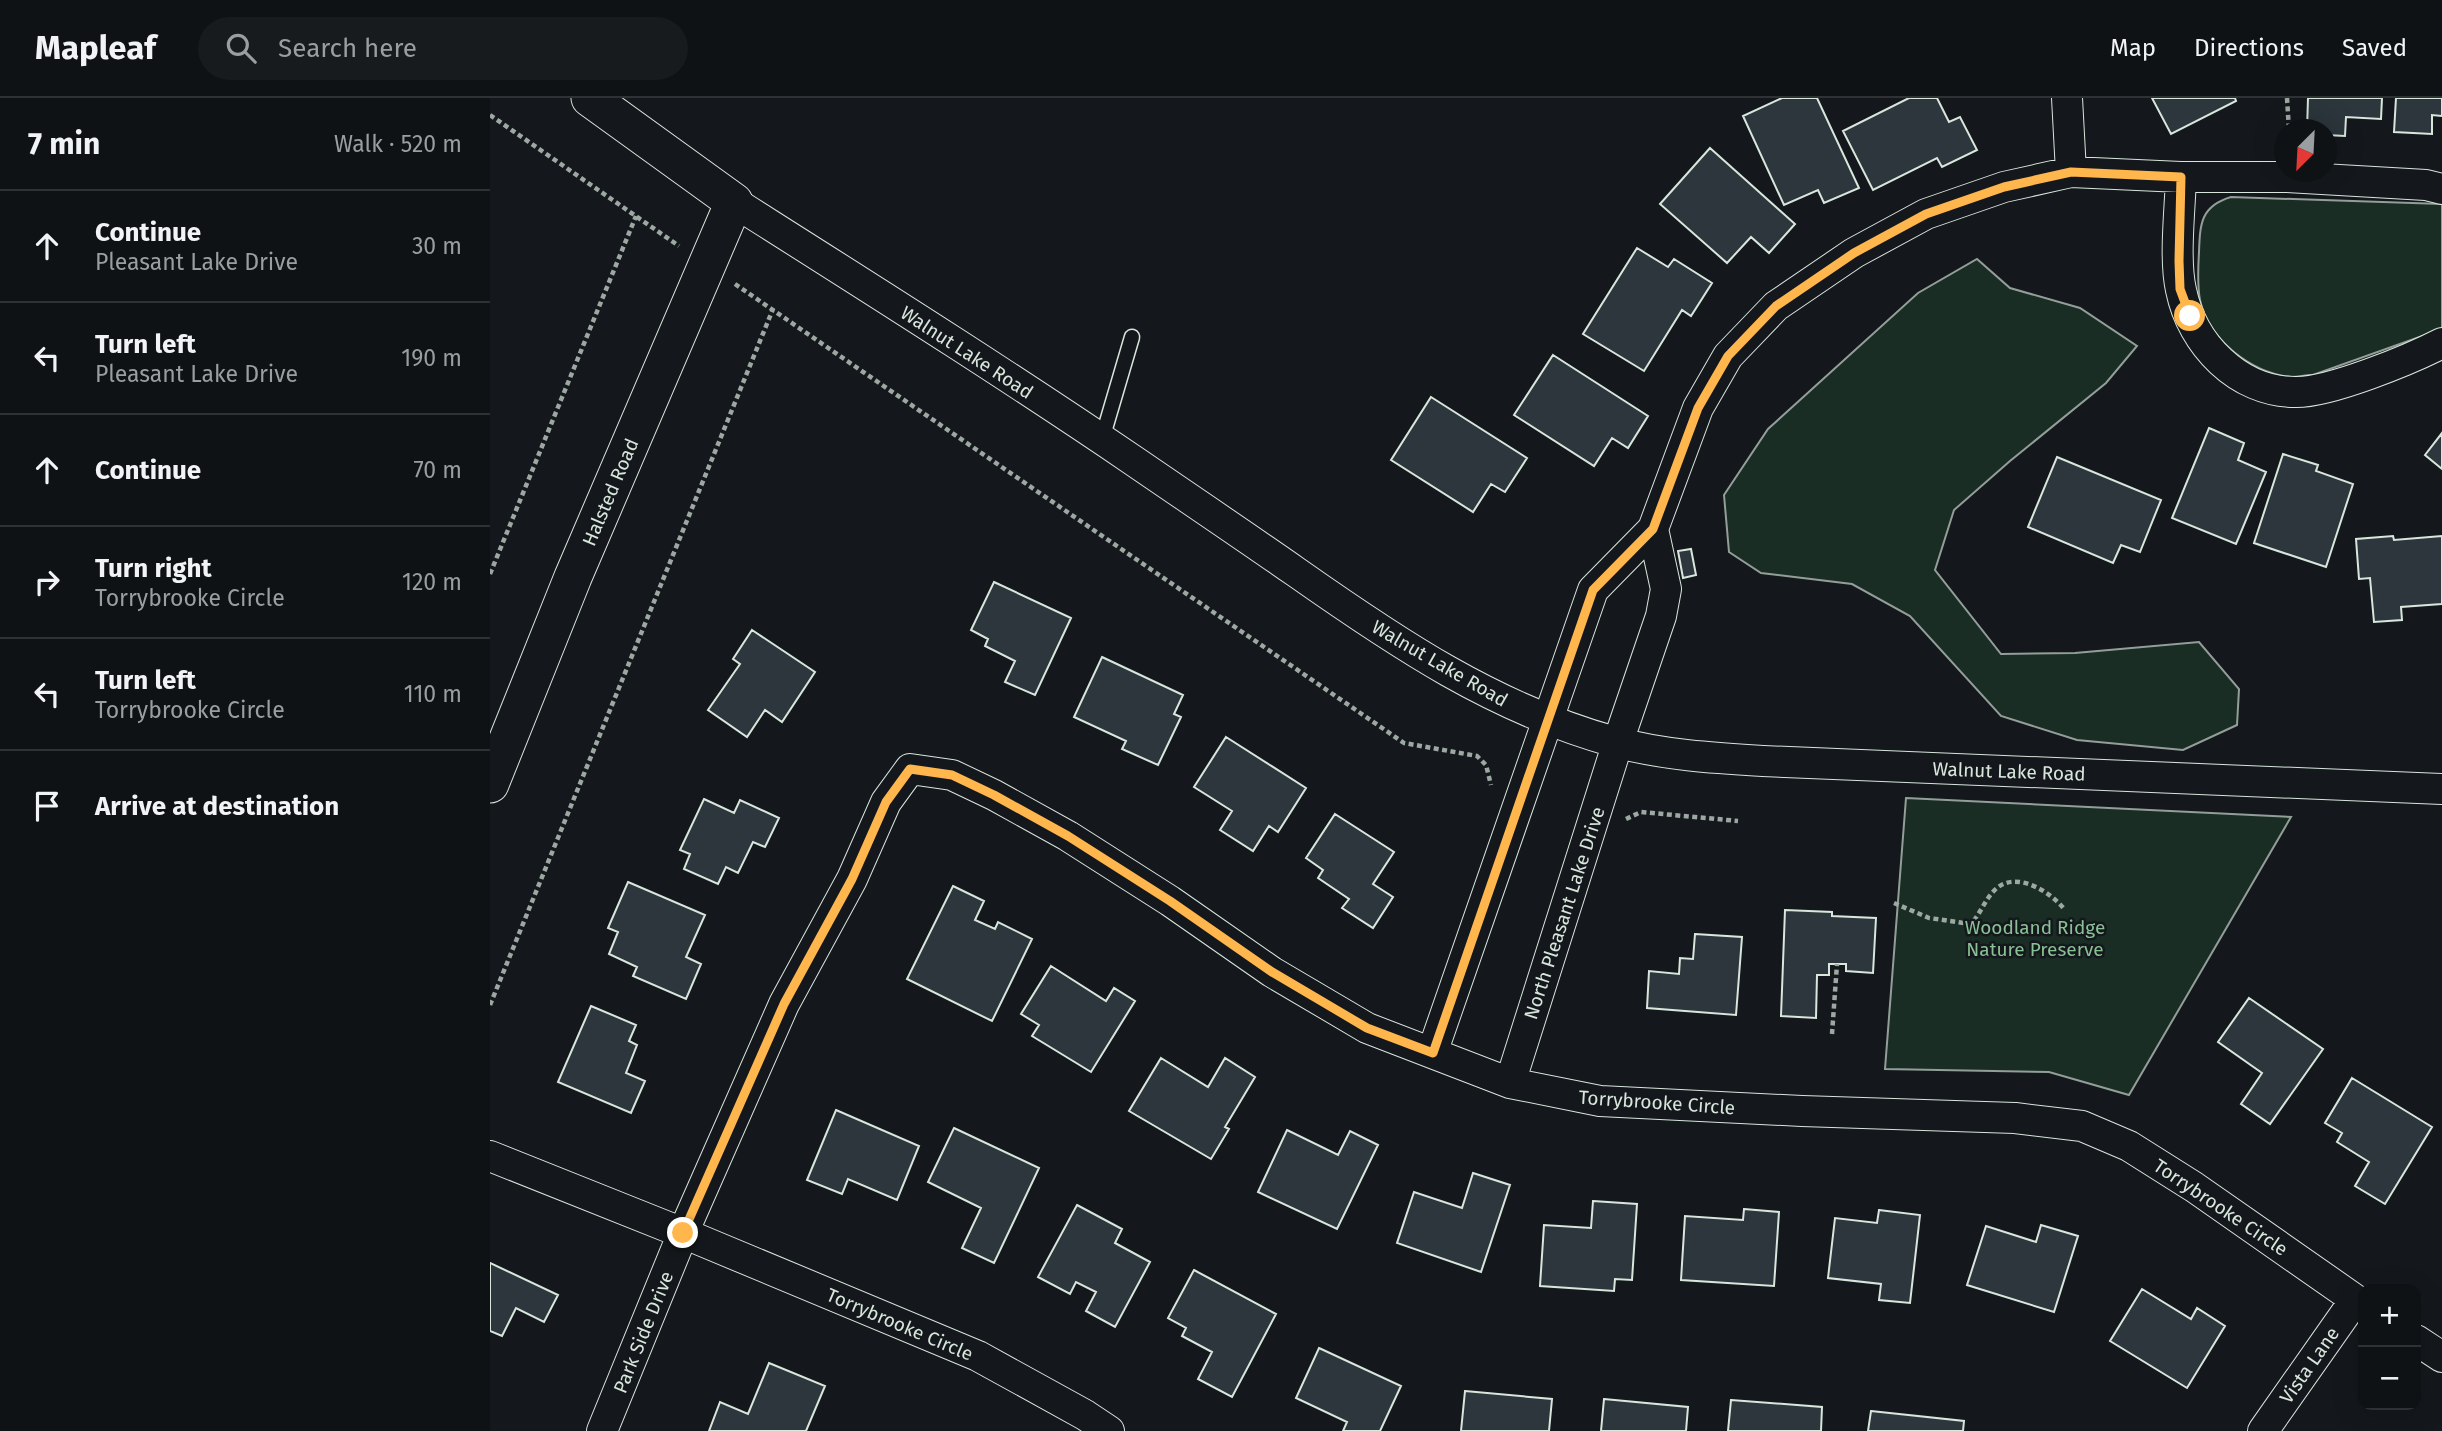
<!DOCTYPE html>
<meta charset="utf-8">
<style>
body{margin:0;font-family:"Fira Sans",sans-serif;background:#181b1e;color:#f1f3f6}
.controls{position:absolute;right:21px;bottom:21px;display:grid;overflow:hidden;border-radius:14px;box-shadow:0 7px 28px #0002}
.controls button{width:63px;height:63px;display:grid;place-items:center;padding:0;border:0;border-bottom:2px solid #2f3234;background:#0f1215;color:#f1f3f6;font:35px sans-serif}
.compass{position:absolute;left:1784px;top:21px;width:63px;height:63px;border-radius:50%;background:#0f1215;box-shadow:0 7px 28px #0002;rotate:204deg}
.stop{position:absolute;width:21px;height:21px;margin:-16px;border:5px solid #ffb74d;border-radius:50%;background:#fff}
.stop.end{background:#ffb74d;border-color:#fff;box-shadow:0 2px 7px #0008}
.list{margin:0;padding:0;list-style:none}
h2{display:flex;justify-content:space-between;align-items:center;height:91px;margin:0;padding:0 28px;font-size:30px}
h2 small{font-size:23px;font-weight:400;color:#9b9ea0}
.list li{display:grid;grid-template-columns:46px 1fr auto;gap:21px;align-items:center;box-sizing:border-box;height:112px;padding:0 28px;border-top:2px solid #2f3234}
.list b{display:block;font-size:26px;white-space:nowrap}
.list p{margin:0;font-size:23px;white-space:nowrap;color:#9b9ea0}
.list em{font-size:23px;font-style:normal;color:#9b9ea0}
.icon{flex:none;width:38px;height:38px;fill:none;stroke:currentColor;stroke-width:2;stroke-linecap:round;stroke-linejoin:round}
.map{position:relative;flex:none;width:1952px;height:1333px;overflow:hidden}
header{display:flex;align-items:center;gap:42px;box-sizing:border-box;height:98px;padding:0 35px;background:#0f1215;border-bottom:2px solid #2f3234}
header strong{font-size:33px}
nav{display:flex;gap:38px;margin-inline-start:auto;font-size:24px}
.search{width:490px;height:63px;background:#181b1e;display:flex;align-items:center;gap:18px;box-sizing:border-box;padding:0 24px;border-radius:38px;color:#9b9ea0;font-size:26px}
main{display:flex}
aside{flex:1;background:#0f1215}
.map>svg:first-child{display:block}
</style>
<header>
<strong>Mapleaf</strong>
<div class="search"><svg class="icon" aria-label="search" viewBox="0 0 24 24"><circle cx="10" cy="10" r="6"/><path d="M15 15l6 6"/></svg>Search here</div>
<nav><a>Map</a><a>Directions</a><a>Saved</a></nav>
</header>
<main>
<aside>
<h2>7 min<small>Walk · 520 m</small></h2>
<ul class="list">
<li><svg class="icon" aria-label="ahead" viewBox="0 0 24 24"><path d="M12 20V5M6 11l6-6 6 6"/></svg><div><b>Continue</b><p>Pleasant Lake Drive</p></div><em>30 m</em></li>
<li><svg class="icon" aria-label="left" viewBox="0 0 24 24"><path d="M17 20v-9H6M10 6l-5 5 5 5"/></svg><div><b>Turn left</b><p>Pleasant Lake Drive</p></div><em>190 m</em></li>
<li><svg class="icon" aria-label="ahead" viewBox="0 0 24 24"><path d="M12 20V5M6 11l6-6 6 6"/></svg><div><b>Continue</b></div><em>70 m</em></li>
<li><svg class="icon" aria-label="right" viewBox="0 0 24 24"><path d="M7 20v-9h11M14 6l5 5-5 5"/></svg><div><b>Turn right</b><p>Torrybrooke Circle</p></div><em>120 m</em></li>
<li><svg class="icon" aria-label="left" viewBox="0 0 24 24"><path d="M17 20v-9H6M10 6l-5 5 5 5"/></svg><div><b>Turn left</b><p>Torrybrooke Circle</p></div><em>110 m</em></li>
<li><svg class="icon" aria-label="arrive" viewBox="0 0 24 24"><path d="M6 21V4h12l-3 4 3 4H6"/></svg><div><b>Arrive at destination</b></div></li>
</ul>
</aside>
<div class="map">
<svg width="1952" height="1333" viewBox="0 0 1952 1333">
<rect width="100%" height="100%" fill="#14181c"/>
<path fill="#1a2d24" stroke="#939e99" stroke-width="2" d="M1741,99L1952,106V231L1823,277C1816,277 1808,279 1801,279C1762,275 1718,242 1710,202C1707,186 1708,170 1709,154C1710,125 1711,108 1741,99Z
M1487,161L1520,190L1590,210L1647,248L1616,285L1520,363L1464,412L1445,472L1511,556L1585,555L1709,544L1749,591L1747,627L1693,652L1587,642L1511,618L1420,518L1362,486L1271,475L1239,454L1234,397L1278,331L1428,195Z
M1416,700L1801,719L1639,997L1559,974L1395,971Z"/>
<path fill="#2c363c" stroke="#d8e6dc" stroke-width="2" d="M1292,0H1327L1369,90L1334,105L1328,92L1294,107L1253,18Z
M1419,0H1447L1459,24L1470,19L1487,52L1452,69L1447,60L1383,92L1353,33Z
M1662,0H1745L1746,3L1681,36Z
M1818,0H1892L1891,21L1856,19L1855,38L1836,37V32H1817Z
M1906,0H1952V18L1942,17V36L1904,34Z
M1220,50L1305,126L1279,155L1261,139L1237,165L1170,106Z
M1147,150L1178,169L1184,161L1222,185L1201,218L1192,212L1154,273L1093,236Z
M1063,257L1158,318L1138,350L1122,340L1104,368L1024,317Z
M941,299L1037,360L1015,394L1001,386L983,414L901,362Z
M1719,330L1754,345L1748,362L1776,374L1746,446L1682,420Z
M1952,335V371L1935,357Z
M1793,356L1828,367L1826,373L1863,386L1836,469L1764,445Z
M1567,359L1671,402L1650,454L1631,447L1623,465L1538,429Z
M1903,438L1904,442L1952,438V506L1911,509L1912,522L1884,524L1880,480L1869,481L1866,441Z
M1201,451L1206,477L1193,480L1188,453Z
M504,484L581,520L545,597L515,584L525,563L495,548L498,541L481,532Z
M262,532L325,574L292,624L275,612L257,639L218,612L250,566L243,561Z
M612,559L693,597L684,616L691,619L668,667L632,651L636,643L584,619Z
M736,639L816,690L788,734L779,728L763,753L730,732L742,713L704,689Z
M214,701L244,715L250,702L289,720L275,749L263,744L248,775L236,769L228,786L194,771L200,756L190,752Z
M845,716L904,754L883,786L903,799L883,830L852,810L859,801L828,780L833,772L816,760Z
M138,784L215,817L196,859L211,866L196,901L143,878L147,869L119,856L128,834L118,830Z
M463,788L494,803L485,822L505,831L508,824L542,841L502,923L417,881Z
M1295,812L1342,814V818L1386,820L1383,875L1356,873V866H1339V877H1327L1326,920L1291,918Z
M1205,836L1252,839L1246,917L1157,910L1159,873L1189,876L1190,860L1203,861Z
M561,868L616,903L624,890L645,903L601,974L542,938L549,927L531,916Z
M1759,900L1833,951L1780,1026L1751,1006L1772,975L1728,944Z
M101,908L146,927L139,943L147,947L136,975L155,983L141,1015L68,984Z
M671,960L718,989L735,960L765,979L735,1029L739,1031L721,1061L639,1013Z
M1862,980L1942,1029L1895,1106L1865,1088L1879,1064L1847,1044L1852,1035L1835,1025Z
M346,1012L429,1048L407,1102L358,1081L352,1096L317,1082Z
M464,1030L549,1070L504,1165L472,1150L491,1110L438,1084Z
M797,1032L848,1057L860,1033L888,1047L847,1131L768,1094Z
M983,1075L1020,1087L991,1174L907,1145L924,1094L972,1110Z
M1103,1103L1147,1106L1142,1182L1125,1181L1124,1193L1050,1188L1054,1127L1101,1130Z
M587,1107L632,1131L625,1145L660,1164L625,1229L596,1213L606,1194L586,1184L580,1196L548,1179Z
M1254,1111L1289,1114L1284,1188L1191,1182L1195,1118L1253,1122Z
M1389,1112L1430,1117L1420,1205L1389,1202L1391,1186L1338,1180L1345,1120L1387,1125Z
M1551,1127L1588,1138L1564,1214L1477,1187L1496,1128L1546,1144Z
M0,1165L68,1197L54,1224L26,1210L12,1238L0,1233Z
M704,1172L786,1216L742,1299L708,1281L722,1254L692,1238L696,1230L678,1220Z
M1652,1191L1701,1221L1707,1210L1735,1228L1697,1290L1620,1243Z
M829,1250L911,1288L890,1333H853L857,1324L806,1300Z
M279,1265L335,1288L316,1333H219L230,1304L258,1316Z
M975,1293L1062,1301L1059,1333H971Z
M1114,1301L1198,1309L1196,1333H1111Z
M1241,1302L1332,1309L1331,1333H1238Z
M1381,1313L1474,1323L1473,1333H1378Z"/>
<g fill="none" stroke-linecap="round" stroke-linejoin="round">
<g stroke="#d8e6dc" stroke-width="17">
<path id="service" d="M612,341L642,239"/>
</g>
<g stroke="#d8e6dc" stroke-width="32">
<path id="minor" d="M1577,0L1581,74
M1691,79C1690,112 1684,161 1691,192C1702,246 1748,294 1805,294C1839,295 1921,261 1952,245
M244,104C378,189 513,274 644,363C698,400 753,437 806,474C907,545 1005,611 1125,644C1173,657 1223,660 1273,663L1952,691
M942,955L1103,492L1163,431L1208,310L1238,258L1286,208L1364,155L1436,116L1514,89L1581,74L1691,79H1797L1936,87L1952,91
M1020,985L1128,644L1171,518L1176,491L1163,431
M0,1058L193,1135L488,1258L595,1317L619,1333
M1926,1242L1952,1259
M112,1333L193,1135L294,906L362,781L396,704L420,671L462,677L504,697L578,738L680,803L782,874L877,930L1020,985L1110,1003L1312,1013L1525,1020L1592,1028L1639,1048L1704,1089L1873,1207
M1773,1333L1865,1202"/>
</g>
<g stroke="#d8e6dc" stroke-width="39">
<path id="tertiary" d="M0,686L83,479L244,104L100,0"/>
</g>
<path stroke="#9da8a2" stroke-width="4.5" stroke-dasharray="5 3.5" stroke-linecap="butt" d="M1797,0L1799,32
M0,17L189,148
M245,186L914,645L987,658L996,667L1001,687
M0,476L146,118
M1136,721L1151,714L1248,723
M1404,805L1439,820L1481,826C1491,815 1496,799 1507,790C1527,773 1561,794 1574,811
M0,907L283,211
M1342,936L1347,866"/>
<use href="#service" stroke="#14181c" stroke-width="14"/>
<use href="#minor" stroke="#14181c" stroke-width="30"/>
<use href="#tertiary" stroke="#14181c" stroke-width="37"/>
</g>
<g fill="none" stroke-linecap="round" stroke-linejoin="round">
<path stroke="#ffb74d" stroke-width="9" d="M193,1135L294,906L362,781L396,704L420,671L462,677L504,697L578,738L680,803L782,874L877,930L943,955L1103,492L1163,431L1208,310L1238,258L1286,208L1364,155L1436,116L1514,89L1581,74L1691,79L1689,163L1690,191L1700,218"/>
</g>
<g text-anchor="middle" stroke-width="5" stroke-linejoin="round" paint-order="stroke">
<g font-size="19" fill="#d8e6dc" stroke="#14181c">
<text transform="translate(477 254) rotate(33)" y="7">Walnut Lake Road</text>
<text transform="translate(120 394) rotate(-67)" y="7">Halsted Road</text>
<text transform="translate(950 565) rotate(30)" y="7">Walnut Lake Road</text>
<text transform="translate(1519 673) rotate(2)" y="7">Walnut Lake Road</text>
<text transform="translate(1074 815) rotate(-72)" y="7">North Pleasant Lake Drive</text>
<text transform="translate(1167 1004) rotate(4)" y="7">Torrybrooke Circle</text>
<text transform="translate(1731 1109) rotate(34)" y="7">Torrybrooke Circle</text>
<text transform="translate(410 1226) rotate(23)" y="7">Torrybrooke Circle</text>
<text transform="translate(153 1234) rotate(-68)" y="7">Park Side Drive</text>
<text transform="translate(1819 1267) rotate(-55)" y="7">Vista Lane</text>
</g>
<g font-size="19" fill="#8ac095" stroke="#14181c">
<text x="1545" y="836">Woodland Ridge<tspan x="1545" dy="22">Nature Preserve</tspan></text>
</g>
</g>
</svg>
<div class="controls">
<button>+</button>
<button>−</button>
</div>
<svg class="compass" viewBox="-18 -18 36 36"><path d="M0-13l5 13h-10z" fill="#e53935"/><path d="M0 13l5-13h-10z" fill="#9b9ea0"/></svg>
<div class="stop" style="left:1700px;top:218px"></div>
<div class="stop end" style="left:193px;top:1135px"></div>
</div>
</main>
